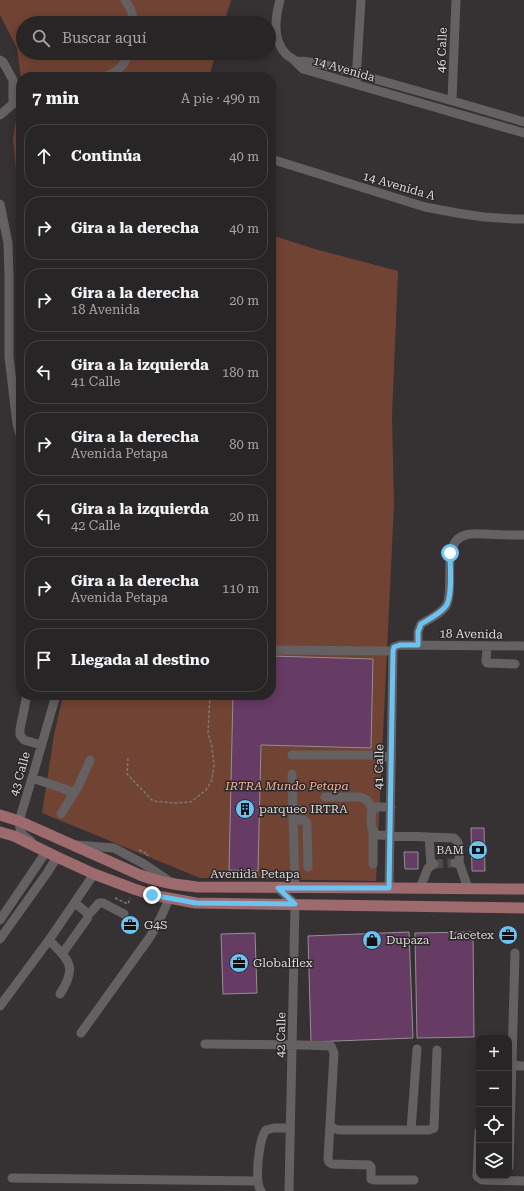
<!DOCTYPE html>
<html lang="es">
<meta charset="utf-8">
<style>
body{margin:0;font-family:"Roboto Serif",serif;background:#343132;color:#f1f3f6}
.controls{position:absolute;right:12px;bottom:12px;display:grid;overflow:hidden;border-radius:8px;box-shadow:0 2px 10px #0003}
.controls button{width:36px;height:36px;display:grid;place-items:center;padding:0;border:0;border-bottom:1px solid #444243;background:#282526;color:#f1f3f6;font:20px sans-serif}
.stop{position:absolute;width:12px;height:12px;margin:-9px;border:3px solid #6bc3f2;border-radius:50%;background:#fff}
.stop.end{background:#6bc3f2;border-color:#fff;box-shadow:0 1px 4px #0008}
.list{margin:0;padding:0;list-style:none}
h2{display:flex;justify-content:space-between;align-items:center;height:52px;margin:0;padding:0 16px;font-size:17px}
h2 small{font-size:13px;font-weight:400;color:#a5a5a7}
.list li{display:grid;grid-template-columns:26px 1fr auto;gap:12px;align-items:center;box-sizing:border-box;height:64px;margin:0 8px 8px;padding:0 8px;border:1px solid #444243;border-radius:16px}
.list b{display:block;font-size:15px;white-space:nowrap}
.list p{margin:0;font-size:13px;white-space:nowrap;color:#a5a5a7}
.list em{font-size:13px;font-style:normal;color:#a5a5a7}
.icon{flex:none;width:22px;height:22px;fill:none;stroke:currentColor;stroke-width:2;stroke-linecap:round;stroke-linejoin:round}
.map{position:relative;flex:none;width:524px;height:1191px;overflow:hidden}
.search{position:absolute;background:#282526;box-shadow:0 2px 10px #0003;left:16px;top:16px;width:260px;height:44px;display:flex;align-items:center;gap:10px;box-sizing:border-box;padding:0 14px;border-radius:22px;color:#a5a5a7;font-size:15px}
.panel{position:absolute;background:#282526;box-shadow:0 2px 10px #0003;left:16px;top:72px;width:260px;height:628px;border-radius:16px}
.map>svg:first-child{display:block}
</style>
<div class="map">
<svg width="524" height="1191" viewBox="0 0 524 1191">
<rect width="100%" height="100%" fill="#363133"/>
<path fill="#714333" d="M0,0H231L224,23H23V53H216L209,77L21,78L17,48L0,15Z
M21,89V198H19L13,139Z
M271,235L315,249L398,271L392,416L394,505L376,881L200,878L42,813L54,735L63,695H271Z"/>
<path fill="#663b64" stroke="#938f93" d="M271,656L373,659L371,748L261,745L258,871L229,870L233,695H271Z
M471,828H484L485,871H472Z
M404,852H418V869H405Z
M409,932L413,1038L311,1042L308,936Z
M473,932L474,1037L417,1038L415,933Z
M255,933L257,993L223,994L221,934Z"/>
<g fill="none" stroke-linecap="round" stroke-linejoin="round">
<path stroke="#4f4a4c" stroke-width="9" stroke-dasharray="9 4.5" stroke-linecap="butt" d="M434,864L453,863"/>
<path stroke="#7c787a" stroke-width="1.5" stroke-dasharray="3 2" stroke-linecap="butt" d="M128,758L127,774L153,801L176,803L191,802L206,790L212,780L214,765L212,747L208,733L210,695
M139,850L148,854L147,856
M115,898L128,904L130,898"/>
<path stroke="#656062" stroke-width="9" d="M125,0L131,10L134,23
M280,0C275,18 272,40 286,54C289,57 292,58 294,60C297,63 300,66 303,69L524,133
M0,60L3,62L13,80V104
M295,61C319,61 352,72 375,79C425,93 475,107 524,122
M104,77C118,71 124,67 129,53
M356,80L361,0
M452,100L456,0
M0,115L13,104L21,101
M271,159L425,207L457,213L484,217L514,219H524
M0,204L8,243L9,277V357L17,424L21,438
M418,645V632L421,624C429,619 443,613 447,604C455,585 440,541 466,535C471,533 478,534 484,534C497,535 511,535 524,535
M487,646L486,661L487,663L515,664
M271,650L393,651
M27,695L20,729V735L24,740L41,745
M292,755H376L391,758
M292,774L295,888
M32,778L62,788L74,793L79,785L90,760
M325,797H360L367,800L373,809
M391,807H377L372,810C371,818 369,831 378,835L454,838C462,844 459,855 459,864
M61,814L74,793
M293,820H304L307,823L308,867
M373,832V864
M429,837L431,866
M31,841C21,834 20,833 19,821L35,768L56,695
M76,845L114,848L144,864L172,883
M455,863H458L460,865L468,888
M278,888L295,904L289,1191
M389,888L393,651L394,647L400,645L524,646
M420,888L428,868L434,864
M75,903L86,912L89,913L91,912L99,903H103L124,914
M0,920L46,852
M0,939L47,873L57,857
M49,940C69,961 78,966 60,994
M62,954L87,919L89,913
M0,1006L49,940L94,874
M81,1033L150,937L160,919L169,899
M205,1044L303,1045L331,1046L334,1053L330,1124C333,1129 336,1130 341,1130H429L434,1128L437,1050
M509,1065L524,1066
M330,1124L328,1159L329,1162L332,1164L369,1165L371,1167V1179L374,1180H414
M411,1130L417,1049
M479,1131L477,1176L479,1178L482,1180L524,1181
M509,1167L515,953
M12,1178L258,1181
M261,1191C254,1181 259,1139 266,1130L274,1128H290"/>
<path stroke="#9d6a6e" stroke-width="11" d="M0,815L19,821L140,875C158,882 177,885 197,887L389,888L524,889
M0,832L14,836L57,857L94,874L134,889L152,895L196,903L524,908"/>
</g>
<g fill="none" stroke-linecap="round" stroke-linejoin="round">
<path stroke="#6bc3f2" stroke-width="5" d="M152,895L196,903L295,904L278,888H389L393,651L394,647L400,645H418V632L421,624C429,619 440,614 446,606C453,596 450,566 450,553"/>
</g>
<defs>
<g id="building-disc" transform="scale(1)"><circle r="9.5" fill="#6bc3f2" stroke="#2c2829"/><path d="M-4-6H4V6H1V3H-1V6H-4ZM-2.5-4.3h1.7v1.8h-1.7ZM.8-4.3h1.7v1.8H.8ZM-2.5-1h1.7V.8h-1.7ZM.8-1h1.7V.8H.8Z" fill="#111"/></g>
<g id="bank-disc" transform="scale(1)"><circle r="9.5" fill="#6bc3f2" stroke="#2c2829"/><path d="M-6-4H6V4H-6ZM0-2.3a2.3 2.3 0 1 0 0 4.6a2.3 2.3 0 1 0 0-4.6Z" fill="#111"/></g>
<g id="office-disc" transform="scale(1)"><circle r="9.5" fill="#6bc3f2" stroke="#2c2829"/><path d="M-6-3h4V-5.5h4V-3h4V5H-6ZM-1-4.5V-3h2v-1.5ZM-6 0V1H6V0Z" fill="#111"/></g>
<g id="shop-disc" transform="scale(1)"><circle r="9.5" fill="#6bc3f2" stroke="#2c2829"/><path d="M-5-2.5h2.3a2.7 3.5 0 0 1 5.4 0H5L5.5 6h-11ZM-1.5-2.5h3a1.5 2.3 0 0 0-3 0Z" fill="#111"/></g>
</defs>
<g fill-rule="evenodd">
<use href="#building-disc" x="245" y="809"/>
<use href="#bank-disc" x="478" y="850"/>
<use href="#office-disc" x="130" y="925"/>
<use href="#office-disc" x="508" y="935"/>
<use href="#shop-disc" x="372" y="940"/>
<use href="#office-disc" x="239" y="963"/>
</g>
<g text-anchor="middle" stroke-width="3" stroke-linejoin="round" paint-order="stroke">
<g font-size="12" fill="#dddadb" stroke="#2c2829">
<text transform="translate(442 50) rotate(-88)" y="4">46 Calle</text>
<text transform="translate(344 69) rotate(16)" y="4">14 Avenida</text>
<text transform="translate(399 186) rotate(16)" y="4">14 Avenida A</text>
<text transform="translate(471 634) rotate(1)" y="4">18 Avenida</text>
<text transform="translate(379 767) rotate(-89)" y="4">41 Calle</text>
<text transform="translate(20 774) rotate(-74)" y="4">43 Calle</text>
<text x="255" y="878">Avenida Petapa</text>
<text transform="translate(281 1035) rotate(-89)" y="4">42 Calle</text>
</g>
<g font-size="12" font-style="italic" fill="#f7ae95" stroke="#2c2829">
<text x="287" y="790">IRTRA Mundo Petapa</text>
</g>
<g font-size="12" fill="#dddadb" stroke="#2c2829" text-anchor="start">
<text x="259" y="813">parqueo IRTRA</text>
<text x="464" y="854" text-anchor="end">BAM</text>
<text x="144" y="929">G4S</text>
<text x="494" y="939" text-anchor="end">Lacetex</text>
<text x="386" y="944">Dupaza</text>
<text x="253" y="967">Globalflex</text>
</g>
</g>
</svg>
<div class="controls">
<button>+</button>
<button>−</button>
<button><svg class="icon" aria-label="locate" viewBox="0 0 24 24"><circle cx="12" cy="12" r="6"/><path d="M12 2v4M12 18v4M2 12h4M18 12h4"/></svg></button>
<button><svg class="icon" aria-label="layers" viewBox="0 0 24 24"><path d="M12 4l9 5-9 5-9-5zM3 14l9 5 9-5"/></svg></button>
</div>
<div class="stop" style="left:450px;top:553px"></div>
<div class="stop end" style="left:152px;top:895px"></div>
<div class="search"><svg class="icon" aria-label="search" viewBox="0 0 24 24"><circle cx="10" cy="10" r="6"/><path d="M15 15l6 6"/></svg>Buscar aquí</div>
<section class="panel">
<h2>7 min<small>A pie · 490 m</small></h2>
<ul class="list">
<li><svg class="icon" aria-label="ahead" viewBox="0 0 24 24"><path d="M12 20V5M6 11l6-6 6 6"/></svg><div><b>Continúa</b></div><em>40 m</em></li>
<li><svg class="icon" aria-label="right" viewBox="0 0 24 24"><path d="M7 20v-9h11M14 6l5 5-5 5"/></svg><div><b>Gira a la derecha</b></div><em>40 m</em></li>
<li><svg class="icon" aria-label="right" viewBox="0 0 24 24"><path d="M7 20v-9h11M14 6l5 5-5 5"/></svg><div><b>Gira a la derecha</b><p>18 Avenida</p></div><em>20 m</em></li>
<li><svg class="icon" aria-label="left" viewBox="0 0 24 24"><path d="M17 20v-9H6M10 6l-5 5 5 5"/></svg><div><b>Gira a la izquierda</b><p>41 Calle</p></div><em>180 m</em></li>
<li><svg class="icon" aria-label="right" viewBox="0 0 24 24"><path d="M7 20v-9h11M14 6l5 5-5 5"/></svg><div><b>Gira a la derecha</b><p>Avenida Petapa</p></div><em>80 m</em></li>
<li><svg class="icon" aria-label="left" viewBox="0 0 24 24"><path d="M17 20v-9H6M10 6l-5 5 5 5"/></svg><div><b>Gira a la izquierda</b><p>42 Calle</p></div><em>20 m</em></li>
<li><svg class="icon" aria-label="right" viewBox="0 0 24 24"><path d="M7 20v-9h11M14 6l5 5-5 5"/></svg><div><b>Gira a la derecha</b><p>Avenida Petapa</p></div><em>110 m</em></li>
<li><svg class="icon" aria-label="arrive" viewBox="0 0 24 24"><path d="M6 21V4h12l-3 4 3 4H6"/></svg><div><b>Llegada al destino</b></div></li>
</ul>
</section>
</div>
